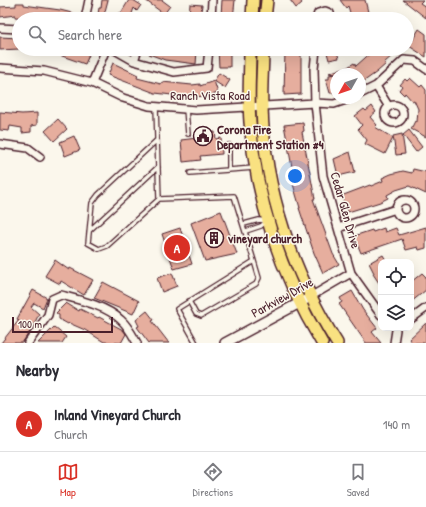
<!DOCTYPE html>
<style>
body{margin:0;font-family:"Patrick Hand",sans-serif;background:#f2f2f3;color:#2b2b33}
.controls{position:absolute;right:12px;bottom:12px;display:grid;overflow:hidden;border-radius:8px;box-shadow:0 4px 16px #0002}
.controls button{width:36px;height:36px;display:grid;place-items:center;padding:0;border:0;border-bottom:1px solid #e1e1e2;background:#fff;color:#2b2b33;font:20px sans-serif}
.compass{position:absolute;left:330px;top:68px;width:36px;height:36px;border-radius:50%;background:#fff;box-shadow:0 4px 16px #0002;rotate:230deg}
.scale{position:absolute;left:12px;bottom:10px;width:101px;box-sizing:border-box;padding-left:4px;border:2px solid #4a1f2b;border-top:0;font-size:11px;line-height:14px;white-space:nowrap;color:#4a1f2b;-webkit-text-stroke:3px #fbf7ec;paint-order:stroke}
.you{position:absolute;left:295px;top:176px;width:14px;height:14px;margin:-10px;border:3px solid #fff;border-radius:50%;background:#1a73e8;box-shadow:0 0 0 6px #1a73e833}
.badge{display:grid;place-items:center;width:26px;height:26px;border-radius:50%;background:#d93025;color:#fff;font-size:13px;font-weight:700}
.pin{position:absolute;translate:-50% -50%;border:2px solid #fff;box-shadow:0 1px 4px #0006}
.list{margin:0;padding:0;list-style:none}
h2{display:flex;justify-content:space-between;align-items:center;height:52px;margin:0;padding:0 16px;font-size:17px}
h2 small{font-size:13px;font-weight:400;color:#7c7c81}
.list li{display:grid;grid-template-columns:26px 1fr auto;gap:12px;align-items:center;box-sizing:border-box;height:56px;padding:0 16px;border-top:1px solid #e1e1e2}
.list b{display:block;font-size:15px;white-space:nowrap}
.list p{margin:0;font-size:13px;white-space:nowrap;color:#7c7c81}
.list em{font-size:13px;font-style:normal;color:#7c7c81}
.icon{flex:none;width:22px;height:22px;fill:none;stroke:currentColor;stroke-width:2;stroke-linecap:round;stroke-linejoin:round}
.map{position:relative;flex:none;width:426px;height:343px;overflow:hidden}
.search{position:absolute;background:#fff;box-shadow:0 4px 16px #0002;left:12px;right:12px;top:12px;height:44px;display:flex;align-items:center;gap:10px;box-sizing:border-box;padding:0 14px;border-radius:22px;color:#7c7c81;font-size:15px}
.sheet{height:108px;background:#fff}
nav{display:flex;justify-content:space-around;align-items:center;box-sizing:border-box;height:56px;border-top:1px solid #e1e1e2;background:#fff;font-size:11px;color:#7c7c81}
nav a{display:grid;justify-items:center;gap:2px}
nav .on{color:#d93025}
.map>svg:first-child{display:block}
</style>
<div class="map">
<svg width="426" height="343" viewBox="0 0 426 343">
<rect width="100%" height="100%" fill="#fbf7ec"/>
<filter id="ink" filterUnits="userSpaceOnUse"><feTurbulence type="fractalNoise" baseFrequency=".025" numOctaves="2"/><feDisplacementMap in="SourceGraphic" scale="8" xChannelSelector="R" yChannelSelector="G"/><feConvolveMatrix kernelMatrix="1 2 1 2 8 2 1 2 1" color-interpolation-filters="sRGB"/></filter>
<g filter="url(#ink)">
<path fill="#e6ae9e" stroke="#4a1f2b" d="M102,0H108L103,19H100V15L98,14L99,8H101Z
M129,0H133L141,5L137,11L134,8L130,19H118L119,13H121Z
M145,0H162L170,6L164,14Z
M222,0H235L233,19H223L224,16H221Z
M290,0H300L302,3L296,8Z
M340,0H365L368,12L351,16L348,6L346,8Z
M403,0H423L420,3L426,7V18Z
M16,3H24V5L60,10L76,14L75,19L27,18L15,17V15L0,17V7L16,6Z
M190,4L202,5L200,18L189,17Z
M174,12L176,19H156V18Z
M419,29L426,34V57L409,46Z
M0,37L19,38V49L0,50Z
M45,49H78L89,55L85,64L45,50Z
M151,49H164L186,53V50L197,51L196,64L165,60L149,54Z
M218,49H230V67H219Z
M285,49H301V94L284,95Z
M326,49H336L339,58L329,60Z
M375,49H400L392,54L393,55L384,63L386,64L377,72L360,84V74H335L336,93H330L326,79H329V75L335,74L329,73L343,68V70L354,63L356,66Z
M113,63L138,75L137,78L161,84L162,82L192,85L200,84V86L214,81L218,93L208,96L189,97L155,93L108,75Z
M219,73L230,80L225,88L214,81Z
M410,78L420,87L422,85L426,90V137L411,129L415,121L417,122L418,109L414,100L412,101L405,93L404,95L399,90L402,86L400,85L405,79L407,81Z
M372,106L376,112L370,117L377,125L375,127L393,138L385,154L365,144L367,140L358,129L362,125L355,116L364,109L366,111Z
M0,112L22,114L37,113V125L31,126V132L22,133V128L10,126L9,131L0,130Z
M58,119L67,129L54,141L45,131Z
M303,123L304,131L302,132L315,199H313L333,254L339,264L323,273L314,253L299,208H300L293,184L295,183L284,125Z
M409,130L422,147L416,152L403,135Z
M215,132L216,139L221,138L222,154L200,156L201,160L183,162L181,140L197,138V134Z
M402,134L405,154L396,155L393,136Z
M74,136L80,150L65,156L60,142Z
M350,152L355,172L338,176L334,159Z
M413,169L426,172V194L409,186L396,190L387,195L388,198L380,202L348,212L341,196L370,185L371,186L383,181L382,178L391,174L403,171L412,173Z
M221,211L237,254L205,261L191,223Z
M426,227V248L419,250L418,247L406,250L402,239L361,253L354,236L372,230L373,232L384,228L385,232L396,228L399,235Z
M180,228L192,264L174,269L162,234Z
M383,255L387,262H381V286L373,274L374,273L369,263Z
M55,260L69,270L70,268L93,280L84,295L61,281L60,284L45,276Z
M172,273L177,286L162,292L157,278Z
M422,273L426,277V290L411,302V282Z
M103,282L139,301L133,314L94,298Z
M33,290L47,298L43,308L34,303L31,307L39,314L31,330L22,343H1L19,320L17,319Z
M352,291L363,310L377,328L372,332L381,343H366L339,304L342,302L340,298Z
M66,303L79,311L80,309L98,318L99,317L123,330L126,334L121,343L104,342L85,330L69,323L68,324L59,319V315L56,313Z
M147,311L154,320L152,321L169,343H149L137,327L139,326L136,320Z
M426,323V343H412L409,339Z
M54,327L66,337L62,343H38Z"/>
<g fill="none" stroke-linecap="round" stroke-linejoin="round">
<g stroke="#4a1f2b" stroke-width="6">
<path id="service" d="M156,107L159,199L234,196L254,261L177,309L196,343
M186,109L188,134
M157,140L98,195L92,203L88,243L99,249L107,246L159,199
M229,145V170
M190,173L254,168
M244,224L259,220L267,221
M90,230L158,167
M246,231L261,226L267,221
M189,301L196,314L201,316L256,284L259,278L254,261"/>
</g>
<g stroke="#4a1f2b" stroke-width="10">
<path id="minor" d="M85,19L89,0
M211,19L212,0
M316,19L318,13L325,11L330,13L331,19
M0,28L19,29
M113,49L134,61L174,72L207,68L209,49
M316,49L314,69L315,103L323,176L351,273L381,315
M134,61L138,49
M0,68L44,71L92,83L123,98L149,106L196,110L315,103L334,104L352,98
M92,83L106,49
M376,86L389,107
M360,94L376,86L404,60L415,61L426,69
M385 114a9 9 0 1 1 18 0a9 9 0 1 1-18 0Z
M0,144L28,148L40,157
M396 209a9 9 0 1 1 18 0a9 9 0 1 1-18 0Z
M338,228L396,209
M310,297L351,273
M411,319L426,308
M28,343L48,315L52,299L61,295C80,300 107,306 121,320C128,326 133,336 137,343
M394,343L396,330"/>
</g>
<g stroke="#4a1f2b" stroke-width="12">
<path id="tertiary" d="M225,343L305,300"/>
</g>
<g stroke="#4a1f2b" stroke-width="14">
<path id="primary" d="M252,19L253,0
M265,19L267,0
M250,49C250,73 248,98 250,122C256,202 281,275 322,343
M263,49C263,68 261,88 262,107C264,190 293,273 337,343"/>
</g>
<use href="#service" stroke="#fbf7ec" stroke-width="3.5"/>
<use href="#minor" stroke="#fbf7ec" stroke-width="7"/>
<use href="#tertiary" stroke="#fbf7ec" stroke-width="9"/>
<use href="#primary" stroke="#f9e181" stroke-width="11"/>
</g>
</g>
<defs>
<g id="civic-ring" transform="scale(1)"><circle r="9.5" fill="#fbf7ec" stroke="#4a1f2b" stroke-width="1.5"/><path d="M-.6-6.5H3V-4.5H.6V-3L4-1V1h2V6H-6V1h2V-1L-.6-3ZM-1.2 2.5V6h2.4V2.5Z" fill="#4a1f2b"/></g>
<g id="building-ring" transform="scale(1)"><circle r="9.5" fill="#fbf7ec" stroke="#4a1f2b" stroke-width="1.5"/><path d="M-4-6H4V6H1V3H-1V6H-4ZM-2.5-4.3h1.7v1.8h-1.7ZM.8-4.3h1.7v1.8H.8ZM-2.5-1h1.7V.8h-1.7ZM.8-1h1.7V.8H.8Z" fill="#4a1f2b"/></g>
</defs>
<g fill-rule="evenodd">
<use href="#civic-ring" x="203" y="136"/>
<use href="#building-ring" x="214" y="238"/>
</g>
<g text-anchor="middle" stroke-width="3" stroke-linejoin="round" paint-order="stroke">
<g font-size="13" fill="#4a1f2b" stroke="#fbf7ec">
<text x="210" y="100">Ranch Vista Road</text>
<text transform="translate(346 210) rotate(74)" y="5">Cedar Glen Drive</text>
<text transform="translate(282 297) rotate(-29)" y="5">Parkview Drive</text>
</g>
<g font-size="13" font-weight="bold" fill="#4a1f2b" stroke="#fbf7ec" text-anchor="start">
<text x="217" y="134">Corona Fire<tspan x="217" dy="15">Department Station #4</tspan></text>
<text x="228" y="243">vineyard church</text>
</g>
</g>
</svg>
<div class="controls">
<button><svg class="icon" aria-label="locate" viewBox="0 0 24 24"><circle cx="12" cy="12" r="6"/><path d="M12 2v4M12 18v4M2 12h4M18 12h4"/></svg></button>
<button><svg class="icon" aria-label="layers" viewBox="0 0 24 24"><path d="M12 4l9 5-9 5-9-5zM3 14l9 5 9-5"/></svg></button>
</div>
<svg class="compass" viewBox="-18 -18 36 36"><path d="M0-13l5 13h-10z" fill="#e53935"/><path d="M0 13l5-13h-10z" fill="#7c7c81"/></svg>
<div class="scale">100 m</div>
<div class="you"></div>
<div class="pin badge" style="left:177px;top:248px">A</div>
<div class="search"><svg class="icon" aria-label="search" viewBox="0 0 24 24"><circle cx="10" cy="10" r="6"/><path d="M15 15l6 6"/></svg>Search here</div>
</div>
<section class="sheet">
<h2>Nearby<small></small></h2>
<ul class="list">
<li><span class="badge">A</span><div><b>Inland Vineyard Church</b><p>Church</p></div><em>140 m</em></li>
</ul>
</section>
<nav>
<a class="on"><svg class="icon" aria-label="map" viewBox="0 0 24 24"><path d="M3 6l6-2 6 2 6-2v14l-6 2-6-2-6 2zM9 4v14M15 6v14"/></svg>Map</a>
<a><svg class="icon" aria-label="directions" viewBox="0 0 24 24"><path d="M12 3l9 9-9 9-9-9zM9 14v-3h6M13 9l2 2-2 2"/></svg>Directions</a>
<a><svg class="icon" aria-label="saved" viewBox="0 0 24 24"><path d="M7 4h10v16l-5-4-5 4z"/></svg>Saved</a>
</nav>
